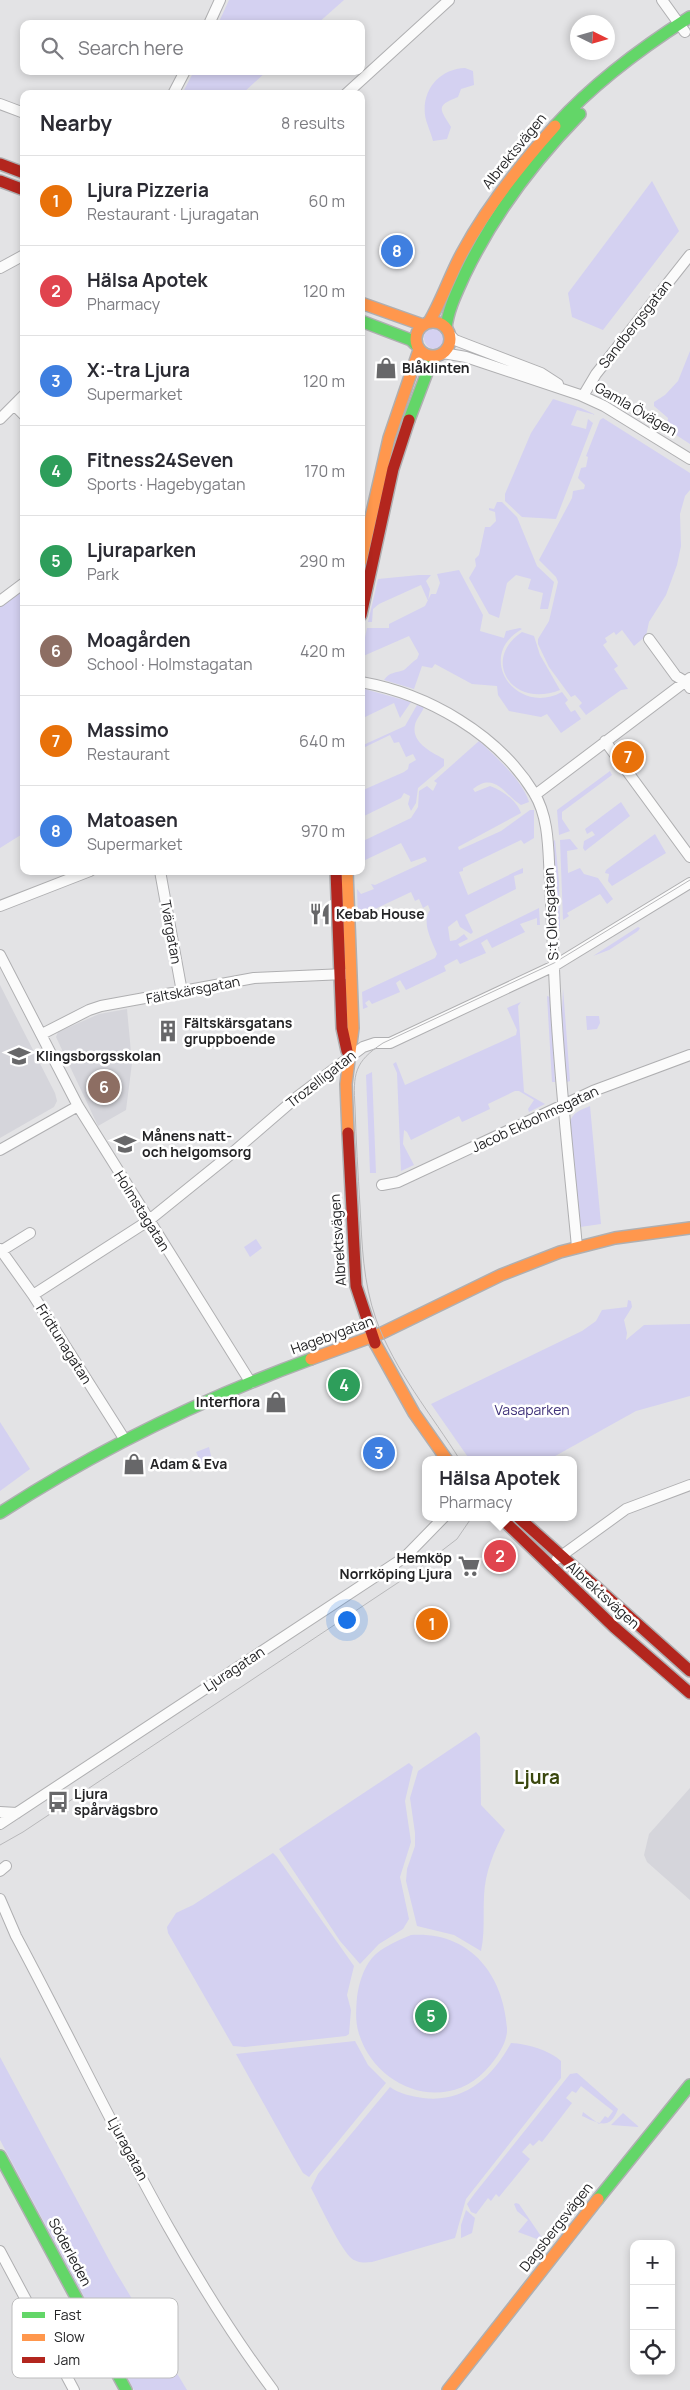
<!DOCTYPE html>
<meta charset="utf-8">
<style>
body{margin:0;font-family:Manrope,sans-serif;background:#f7f7f7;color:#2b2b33}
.controls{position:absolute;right:15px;bottom:15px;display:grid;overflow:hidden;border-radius:10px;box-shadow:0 2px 8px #0003}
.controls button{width:45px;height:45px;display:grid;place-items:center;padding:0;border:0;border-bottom:1px solid #e1e1e2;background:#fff;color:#2b2b33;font:25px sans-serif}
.compass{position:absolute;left:570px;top:15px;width:45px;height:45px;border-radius:50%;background:#fff;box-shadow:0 2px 8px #0003;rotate:95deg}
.you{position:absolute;left:346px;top:1619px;width:18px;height:18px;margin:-12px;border:4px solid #fff;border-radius:50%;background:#1a73e8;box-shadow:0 0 0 8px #1a73e833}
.badge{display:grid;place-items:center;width:32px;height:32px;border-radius:50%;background:#7c3aed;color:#fff;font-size:16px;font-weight:700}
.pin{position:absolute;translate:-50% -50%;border:2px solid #fff;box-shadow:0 1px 5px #0006}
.popup{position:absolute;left:422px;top:1456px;width:155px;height:65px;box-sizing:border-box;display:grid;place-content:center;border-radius:10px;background:#fff;filter:drop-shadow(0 1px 4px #0005);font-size:16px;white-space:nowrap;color:#7c7c81}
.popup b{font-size:19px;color:#2b2b33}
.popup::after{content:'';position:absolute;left:50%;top:100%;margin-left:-10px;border:10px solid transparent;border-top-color:#fff}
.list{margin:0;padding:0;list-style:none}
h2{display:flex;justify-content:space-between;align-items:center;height:65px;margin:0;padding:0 20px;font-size:21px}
h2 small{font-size:16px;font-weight:400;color:#7c7c81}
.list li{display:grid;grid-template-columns:32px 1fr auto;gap:15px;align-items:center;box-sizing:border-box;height:90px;padding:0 20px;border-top:1px solid #e1e1e2}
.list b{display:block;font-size:19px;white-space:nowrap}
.list p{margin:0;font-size:16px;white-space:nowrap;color:#7c7c81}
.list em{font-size:16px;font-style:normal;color:#7c7c81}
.icon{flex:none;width:28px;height:28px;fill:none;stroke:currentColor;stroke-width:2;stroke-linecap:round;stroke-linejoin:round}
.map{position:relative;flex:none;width:690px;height:2390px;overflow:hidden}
.search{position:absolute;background:#fff;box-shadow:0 2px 8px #0003;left:20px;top:20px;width:345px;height:55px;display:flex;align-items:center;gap:12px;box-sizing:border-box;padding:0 18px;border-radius:10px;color:#7c7c81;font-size:19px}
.panel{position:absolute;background:#fff;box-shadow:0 2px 8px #0003;left:20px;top:90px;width:345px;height:785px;border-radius:10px}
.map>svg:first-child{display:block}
</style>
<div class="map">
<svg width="690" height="2390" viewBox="0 0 690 2390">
<rect width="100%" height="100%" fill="#e3e3e5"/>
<path fill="#d5d5db" d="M0,985L55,1093L57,1101L54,1107L0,1138Z
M127,1009L132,1063L126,1110L98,1126L56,1037L58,1032L99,1014Z
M690,1788V1900L647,1862L644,1855L649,1834Z"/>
<path fill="#d4d1f1" d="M229,0H344L317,24H218Z
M465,68L473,71L474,85L461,89L458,97C434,106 441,110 451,127L447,139L433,141C431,132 426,123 425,115C422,89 440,69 465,68Z
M194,71H267L242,94H182Z
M652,181L679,231L603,330L572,317L568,293Z
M424 338a11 11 0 1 1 22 0a11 11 0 1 1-22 0Z
M690,351V444L667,429L668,418L654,406V402L665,395L678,381Z
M553,399L581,408L596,415L577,410L571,425L586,429L588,419L593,423L556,519L522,517L505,501V494L531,433Z
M603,418L690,473V490L685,496L680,514L681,546L677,565L666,595L649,622L646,636L634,646L622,630L616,635L614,632L605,638L607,642L603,645L618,666L614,669L628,689L621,690L586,715L579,706L582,703L575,695L571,697L549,667L538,644V639L549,621L558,582L556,577L539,560L572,498L573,491L584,489L585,485L578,478L581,468L586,467L588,457L586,456L600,420Z
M497,502H502L517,517L537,566L554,582L548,609H540L543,593L528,589L531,579L516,575L507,583L499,618L489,614L469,578L476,566L475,559L479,555L485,527H490L496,521L495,512L489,510V508L494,509Z
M459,570L483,615L480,631L504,638L506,631L520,628L522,629C474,656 516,717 562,692L568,700L565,703L571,712L575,710L581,719L561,733L547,714L541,717L509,711L498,695L497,686L472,684L435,664L432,668L422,666L414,689L384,680C389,672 396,673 404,670C406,669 412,662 417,659L419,654L409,636L361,657L367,628H389V624L425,606L431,594H436L440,583L437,574Z
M419,575H431L426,581L430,589L428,601L421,585L379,604L373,609L372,622H368L378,579Z
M24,589V833L0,848V607Z
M522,632L534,636L540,655L560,690C511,709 481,659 522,632Z
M361,688L411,702L400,718L394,703L361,719Z
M417,705L424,707C422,713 416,719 415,725C411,743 432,752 444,759V766L418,788L416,803L411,811L408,804L410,796L404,793L401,798L362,817L361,791L404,772L408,769L409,764L416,760L413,754L406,757L399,742L394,743L390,735L361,749V746L405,726Z
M479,741C495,756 523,781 529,802L521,805C505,795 495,771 473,789L475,792L490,786C502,790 517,801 521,813L458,847L459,850L501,831L530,810H534V838L524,844L521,840L463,868V871L459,872L468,895L523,868V873L514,876L516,889L465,915L473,932L471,934L460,927L457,920L448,927L450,941L456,940L464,934L468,939L458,944L460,947L539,908L540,925H537V918L520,924L525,932L492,948L487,939L481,943L486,953L460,964L457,959L444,966L446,971L406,990L400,980L396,983L400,992L372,1004L369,1000L365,1003L368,1007L363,1009L362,992L435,958L437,954C432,941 421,923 430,910L428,905L423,908L419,899L415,901L411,892L358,917L357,889L361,894L374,889L371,884L375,885L427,861L425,857L411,862L401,843L361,862V842L411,818L418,807L419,791L427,786L433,791L437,783L434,781Z
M610,771L612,775L562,812V819L570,831L559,835L557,810Z
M621,802L630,816L585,851L583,848L584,841L595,835L592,831L587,834L585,829Z
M655,834L666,853L612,886L608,881L609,874L605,873L606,870Z
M570,839L578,849L567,851L568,873L580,868L584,874L598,878L613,899L607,904L600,894L567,913L569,916L563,920L560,840Z
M555,840L559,881L560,929H558L552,842Z
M638,927L640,928L638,931L609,950L593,956Z
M563,988L570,1081L567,1082L565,1080L562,1013Z
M547,996L550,997L555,1082H552Z
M521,1002L518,1006L524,1092L545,1104L529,1112L528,1109L534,1100L519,1091H515L488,1104L490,1109L462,1122L459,1116L411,1140L407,1132L404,1130L403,1144L414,1165L401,1171L397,1073L393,1064L396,1062L405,1085L516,1035L517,1030L507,1008Z
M586,1016H599L600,1023L597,1029L587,1030Z
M372,1072L376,1173H370L366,1075Z
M590,1106L601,1224L580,1227L570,1123C572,1112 581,1110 590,1106Z
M256,1239L262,1248L250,1257L244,1247Z
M628,1300L631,1301L632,1307L624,1320L627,1333L626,1340L644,1325L690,1324V1396L636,1411L548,1460H470L431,1404L582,1331L596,1321L602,1310L627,1307Z
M0,1422L30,1469L0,1491Z
M209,1447L212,1460L206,1461L208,1464L203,1467L196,1452Z
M476,1732L480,1737L481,1805L505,1830C494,1851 485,1872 484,1896C483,1915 485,1933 481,1951L454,1935L417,1926L406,1881L407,1869L415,1846V1833L410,1798L418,1771Z
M409,1763L413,1767L405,1801L411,1842L400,1877L409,1919L403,1929L379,1944L360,1964L340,1941L279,1849Z
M273,1853L277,1857L354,1966L347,1995L351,2010L349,2034L346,2036L245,2047L233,2046L168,1933L167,1927L176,1913L193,1905Z
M411,1935C469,1931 503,1973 507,2028C508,2043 495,2061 485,2071C443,2114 376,2088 359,2034C355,2022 356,2009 357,1997C359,1983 363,1969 372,1958C382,1947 397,1941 411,1935Z
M355,2041L368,2065L386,2083L309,2177L303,2173L293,2156L236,2054Z
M511,2043C528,2044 549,2050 561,2061V2078L466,2199L455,2238L372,2262C364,2263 356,2263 350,2257C338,2244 320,2205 311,2188L318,2174L390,2087C400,2094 411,2096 423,2098C464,2103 492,2078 511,2043Z
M0,2057L114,2269L187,2390H134L0,2140Z
M577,2073L618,2109C610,2131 598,2123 582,2116L583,2112L599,2124L605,2116L608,2118L613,2111L581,2086L576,2093L572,2091L566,2098L572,2103L542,2142L539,2140L533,2146L530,2143L522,2152L530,2159L499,2197L496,2194L491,2201L488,2198L476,2214L471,2212L467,2204L475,2193L570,2074Z
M623,2113L639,2127L611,2125Z
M516,2203L519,2204L545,2242L518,2232L528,2220L517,2211L514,2204Z
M466,2210L475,2218L472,2233L461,2238V2225Z"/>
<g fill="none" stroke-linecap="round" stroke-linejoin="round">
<g stroke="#afafb1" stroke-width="12">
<path id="street" d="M662,0L685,32
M209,24L220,0
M173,94L185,71
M346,94L449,0
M0,104L24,113
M0,268L24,255
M450,335L455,340L541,373L558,384
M443,353L466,357L580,395L604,406L690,459
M583,396L596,374L690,255
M14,405L24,415
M0,419L24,395
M0,601L24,583
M649,639L676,676L686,682L690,688
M361,682C428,694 498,734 534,793C550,819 548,853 550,881C552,918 553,954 555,991C559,1076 569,1161 577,1247
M605,741L690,857
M535,795L690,678
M160,871L182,992
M0,906L90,871
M0,955L78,1106L251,1383
M42,1034L89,1010L101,1006L254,978L345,974
M0,1150L78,1106
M382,1185L398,1182L593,1091L690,1055
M0,1249L33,1295L125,1440
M1,1251L30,1233
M33,1295L148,1221L231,1154L297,1097L363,1047L375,1043H390L554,966L690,883
M557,1559L626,1509L690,1485
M0,1812L17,1813
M0,1824L405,1557L444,1517
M0,1871L6,1866
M0,1899L16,1936C98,2089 169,2251 273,2390
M0,2251L74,2390"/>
</g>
<g stroke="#afafb1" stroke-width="14">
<path id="fast" d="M555,126C594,83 641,48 690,17
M361,321L411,340L415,344
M446,328C448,309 457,292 465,274C494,214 533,162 580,114
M409,420L431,362L435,357
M0,1513C97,1450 202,1399 311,1359
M0,2156L126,2390
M598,2199L690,2085"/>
</g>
<g stroke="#afafb1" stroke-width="14">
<path id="slow" d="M361,303L423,325
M416 339a17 17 0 1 1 34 0a17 17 0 1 1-34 0Z
M429,322C442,300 450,275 462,253C487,207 520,165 555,126
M361,561L389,438L419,350
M347,871L353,1028L346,1084L348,1133
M375,1343L414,1413L447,1460
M311,1359L382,1333L501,1275L560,1252L615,1238L690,1228
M448,2390L598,2199"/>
</g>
<g stroke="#afafb1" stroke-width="14">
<path id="jam" d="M0,164L24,173
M0,181L24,190
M361,615L393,469L409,420
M336,871L342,1028L347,1051
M348,1133L356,1286L375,1343
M500,1517L614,1627L690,1693
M518,1517L690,1671"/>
</g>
<use href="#street" stroke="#fbfbfb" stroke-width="10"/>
<use href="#fast" stroke="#63d668" stroke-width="11"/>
<use href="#slow" stroke="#ff974d" stroke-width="11"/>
<use href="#jam" stroke="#b3261e" stroke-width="11"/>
<path stroke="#b8b8ba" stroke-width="1" d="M460,1460C432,1415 394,1370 376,1319C363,1282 362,1245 360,1206C358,1173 356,1140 355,1107C353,1074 354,1062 383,1043L554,963L690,880
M0,1845L23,1832L414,1572L457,1539L472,1517"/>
</g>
<defs>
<g id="shop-bare" transform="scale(1.725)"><path d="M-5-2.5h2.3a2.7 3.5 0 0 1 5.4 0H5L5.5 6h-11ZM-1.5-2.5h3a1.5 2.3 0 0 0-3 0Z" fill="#676769" stroke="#fff" stroke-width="2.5" paint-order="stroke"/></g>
<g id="restaurant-bare" transform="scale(1.725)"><path d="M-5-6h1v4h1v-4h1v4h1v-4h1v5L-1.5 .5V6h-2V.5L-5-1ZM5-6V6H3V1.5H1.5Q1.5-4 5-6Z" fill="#676769" stroke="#fff" stroke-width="2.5" paint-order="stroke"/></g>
<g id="building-bare" transform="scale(1.725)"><path d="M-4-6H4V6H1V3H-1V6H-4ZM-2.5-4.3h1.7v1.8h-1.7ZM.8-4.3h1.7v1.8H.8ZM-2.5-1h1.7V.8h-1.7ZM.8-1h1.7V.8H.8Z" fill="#676769" stroke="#fff" stroke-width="2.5" paint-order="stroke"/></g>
<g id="school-bare" transform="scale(1.725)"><path d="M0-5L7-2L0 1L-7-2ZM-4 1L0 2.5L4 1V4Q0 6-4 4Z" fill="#676769" stroke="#fff" stroke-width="2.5" paint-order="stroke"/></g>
<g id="supermarket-bare" transform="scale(1.725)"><path d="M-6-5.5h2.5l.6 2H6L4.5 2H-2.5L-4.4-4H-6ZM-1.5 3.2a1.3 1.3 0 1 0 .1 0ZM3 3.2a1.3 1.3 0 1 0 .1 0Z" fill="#676769" stroke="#fff" stroke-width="2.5" paint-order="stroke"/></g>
<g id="bus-bare" transform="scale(1.725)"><path d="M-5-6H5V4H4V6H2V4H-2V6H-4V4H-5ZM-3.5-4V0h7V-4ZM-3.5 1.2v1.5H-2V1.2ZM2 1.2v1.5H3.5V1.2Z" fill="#676769" stroke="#fff" stroke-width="2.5" paint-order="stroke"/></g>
</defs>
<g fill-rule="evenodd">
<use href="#shop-bare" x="386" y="368"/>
<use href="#restaurant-bare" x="320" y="914"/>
<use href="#building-bare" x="168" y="1031"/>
<use href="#school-bare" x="19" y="1056"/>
<use href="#school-bare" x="125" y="1144"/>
<use href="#shop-bare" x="276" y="1402"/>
<use href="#shop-bare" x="134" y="1464"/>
<use href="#supermarket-bare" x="469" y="1566"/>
<use href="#bus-bare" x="58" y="1802"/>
</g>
<g text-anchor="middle" stroke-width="5" stroke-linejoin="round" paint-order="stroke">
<g font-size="14" fill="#242426" stroke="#fff">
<text transform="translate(514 151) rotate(-51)" y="5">Albrektsvägen</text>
<text transform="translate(635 324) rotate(-52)" y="5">Sandbergsgatan</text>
<text transform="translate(636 409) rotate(30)" y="5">Gamla Övägen</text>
<text transform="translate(551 914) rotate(-93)" y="5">S:t Olofsgatan</text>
<text transform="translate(171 932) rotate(80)" y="5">Tvärgatan</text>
<text transform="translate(193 990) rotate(-11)" y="5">Fältskärsgatan</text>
<text transform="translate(321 1079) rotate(-38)" y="5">Trozelligatan</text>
<text transform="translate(535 1119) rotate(-25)" y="5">Jacob Ekbohmsgatan</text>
<text transform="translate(142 1211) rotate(58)" y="5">Holmstagatan</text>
<text transform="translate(338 1240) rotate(-94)" y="5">Albrektsvägen</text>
<text transform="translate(332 1335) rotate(-20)" y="5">Hagebygatan</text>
<text transform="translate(64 1344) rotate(58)" y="5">Fridtunagatan</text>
<text transform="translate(603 1595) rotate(42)" y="5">Albrektsvägen</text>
<text transform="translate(234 1669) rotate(-33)" y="5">Ljuragatan</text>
<text transform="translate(128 2149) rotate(62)" y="5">Ljuragatan</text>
<text transform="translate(556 2227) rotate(-52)" y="5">Dagsbergsvägen</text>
<text transform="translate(70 2252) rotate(62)" y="5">Söderleden</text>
</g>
<g font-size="14" font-weight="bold" fill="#242426" stroke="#fff" text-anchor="start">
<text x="402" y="373">Blåklinten</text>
<text x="336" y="919">Kebab House</text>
<text x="184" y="1028">Fältskärsgatans<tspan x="184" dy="16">gruppboende</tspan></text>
<text x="36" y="1061">Klingsborgsskolan</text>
<text x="142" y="1141">Månens natt-<tspan x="142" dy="16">och helgomsorg</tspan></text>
<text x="260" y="1407" text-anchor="end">Interflora</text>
<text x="150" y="1469">Adam &amp; Eva</text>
<text x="452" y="1563" text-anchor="end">Hemköp<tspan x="452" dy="16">Norrköping Ljura</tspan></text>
<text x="74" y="1799">Ljura<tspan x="74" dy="16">spårvägsbro</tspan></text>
</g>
<g font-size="14" fill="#40327a" stroke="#fff">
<text x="532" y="1415">Vasaparken</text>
</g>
<g font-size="19" font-weight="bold" fill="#3a470d" stroke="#fff">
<text x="537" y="1784">Ljura</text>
</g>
</g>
<rect x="12" y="2298" width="166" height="80" rx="8" fill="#fff" stroke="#bdbdbe" stroke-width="1"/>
<rect x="22" y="2312" width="23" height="6" fill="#63d668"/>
<rect x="22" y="2334" width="23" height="7" fill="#ff974d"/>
<rect x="22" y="2357" width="23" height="6" fill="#b3261e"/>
<g font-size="14" fill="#242426">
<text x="54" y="2320">Fast</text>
<text x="54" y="2342">Slow</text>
<text x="54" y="2365">Jam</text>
</g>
</svg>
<div class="controls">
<button>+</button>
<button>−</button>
<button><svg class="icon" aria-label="locate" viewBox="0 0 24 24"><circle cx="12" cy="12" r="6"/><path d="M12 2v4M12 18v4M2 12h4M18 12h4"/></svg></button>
</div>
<svg class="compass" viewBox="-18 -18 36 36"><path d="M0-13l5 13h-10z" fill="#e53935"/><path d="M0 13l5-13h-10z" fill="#7c7c81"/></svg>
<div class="you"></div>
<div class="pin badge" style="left:432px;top:1624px;background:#e8710a">1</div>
<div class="pin badge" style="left:500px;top:1556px;background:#e0444e">2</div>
<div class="popup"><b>Hälsa Apotek</b>Pharmacy</div>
<div class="pin badge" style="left:379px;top:1453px;background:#3f7fe0">3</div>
<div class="pin badge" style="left:344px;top:1385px;background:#2e9e5b">4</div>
<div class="pin badge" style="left:431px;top:2016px;background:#2e9e5b">5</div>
<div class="pin badge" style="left:104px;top:1087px;background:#8d6e63">6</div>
<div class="pin badge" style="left:628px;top:757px;background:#e8710a">7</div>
<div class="pin badge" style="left:397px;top:251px;background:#3f7fe0">8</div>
<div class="search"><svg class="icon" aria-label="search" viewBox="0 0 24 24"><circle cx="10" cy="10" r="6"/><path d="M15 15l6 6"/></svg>Search here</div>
<section class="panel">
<h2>Nearby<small>8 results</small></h2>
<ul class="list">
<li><span class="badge" style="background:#e8710a">1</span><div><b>Ljura Pizzeria</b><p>Restaurant · Ljuragatan</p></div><em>60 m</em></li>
<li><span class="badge" style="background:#e0444e">2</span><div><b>Hälsa Apotek</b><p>Pharmacy</p></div><em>120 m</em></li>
<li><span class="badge" style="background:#3f7fe0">3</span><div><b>X:-tra Ljura</b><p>Supermarket</p></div><em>120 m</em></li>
<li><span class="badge" style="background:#2e9e5b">4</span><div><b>Fitness24Seven</b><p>Sports · Hagebygatan</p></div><em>170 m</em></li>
<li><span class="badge" style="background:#2e9e5b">5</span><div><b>Ljuraparken</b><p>Park</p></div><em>290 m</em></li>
<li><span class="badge" style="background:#8d6e63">6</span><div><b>Moagården</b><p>School · Holmstagatan</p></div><em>420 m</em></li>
<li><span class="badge" style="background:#e8710a">7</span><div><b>Massimo</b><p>Restaurant</p></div><em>640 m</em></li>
<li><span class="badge" style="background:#3f7fe0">8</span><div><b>Matoasen</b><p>Supermarket</p></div><em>970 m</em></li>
</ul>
</section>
</div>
